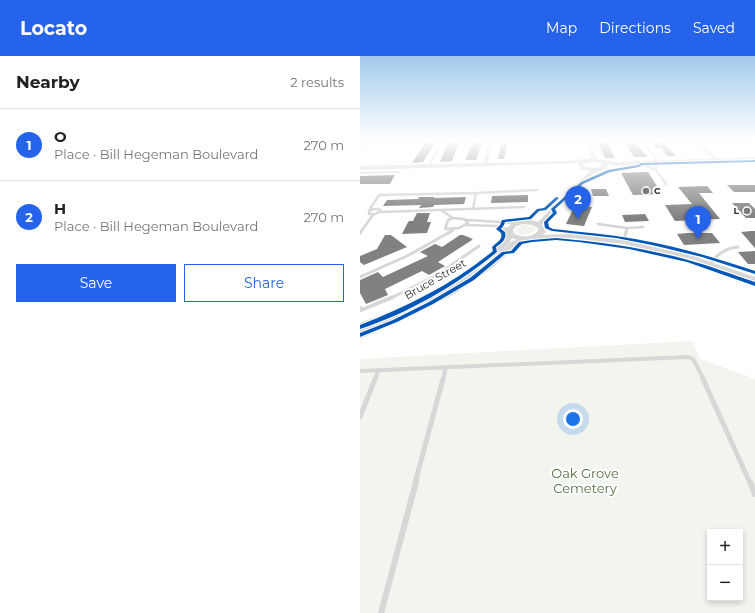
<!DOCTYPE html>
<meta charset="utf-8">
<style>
body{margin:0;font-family:Montserrat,sans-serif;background:#f6f6f6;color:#202124}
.controls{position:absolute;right:12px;bottom:12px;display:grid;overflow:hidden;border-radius:0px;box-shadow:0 2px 6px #0003}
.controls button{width:36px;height:36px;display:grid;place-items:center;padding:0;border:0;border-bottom:1px solid #e0e0e0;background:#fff;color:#202124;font:20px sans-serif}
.you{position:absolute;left:213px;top:363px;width:14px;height:14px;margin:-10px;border:3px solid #fff;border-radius:50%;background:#1a73e8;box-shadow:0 0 0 6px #1a73e833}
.badge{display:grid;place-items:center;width:26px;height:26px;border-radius:50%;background:#2563eb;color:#fff;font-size:13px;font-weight:700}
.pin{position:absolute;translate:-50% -33px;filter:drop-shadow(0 1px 2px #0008)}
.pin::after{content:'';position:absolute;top:21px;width:14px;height:12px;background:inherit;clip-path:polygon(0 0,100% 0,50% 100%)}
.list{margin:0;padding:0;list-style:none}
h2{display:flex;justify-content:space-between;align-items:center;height:52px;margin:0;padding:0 16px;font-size:17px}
h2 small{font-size:13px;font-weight:400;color:#757577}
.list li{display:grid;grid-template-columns:26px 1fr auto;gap:12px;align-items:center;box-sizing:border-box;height:72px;padding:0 16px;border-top:1px solid #e0e0e0}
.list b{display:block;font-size:15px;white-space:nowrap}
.list p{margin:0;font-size:13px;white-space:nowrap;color:#757577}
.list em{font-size:13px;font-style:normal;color:#757577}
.actions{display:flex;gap:8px;padding:12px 16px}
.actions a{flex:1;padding:9px 0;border:1px solid #2563eb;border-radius:0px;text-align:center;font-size:14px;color:#2563eb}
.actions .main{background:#2563eb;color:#fff}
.map{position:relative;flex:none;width:395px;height:557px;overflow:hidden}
header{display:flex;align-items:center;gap:24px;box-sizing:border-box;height:56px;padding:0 20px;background:#2563eb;color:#fff}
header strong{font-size:19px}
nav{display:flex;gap:22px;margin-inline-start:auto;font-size:14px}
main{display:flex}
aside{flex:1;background:#fff}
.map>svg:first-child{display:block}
</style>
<header>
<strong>Locato</strong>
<nav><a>Map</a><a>Directions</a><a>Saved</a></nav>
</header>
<main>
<aside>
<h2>Nearby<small>2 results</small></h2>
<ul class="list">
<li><span class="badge">1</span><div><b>O</b><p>Place · Bill Hegeman Boulevard</p></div><em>270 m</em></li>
<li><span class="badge">2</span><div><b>H</b><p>Place · Bill Hegeman Boulevard</p></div><em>270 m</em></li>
</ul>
<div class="actions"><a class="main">Save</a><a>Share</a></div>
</aside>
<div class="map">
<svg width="395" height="557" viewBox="0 0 395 557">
<rect width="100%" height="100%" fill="#fff"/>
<path fill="#f1f5ed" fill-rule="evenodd" d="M151,84H223L224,85L200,87L172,86L152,88Z
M165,169L174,171L175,174C171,180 163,180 156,177L155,175L156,172Z
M332,285L340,303L395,323V557H0V303ZM350,476H380V542H350Z"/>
<path fill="#818181" d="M67,84H77L63,106L52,107Z
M89,84H100L92,105L80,106Z
M114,84H121L120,86H122L116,104H105Z
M237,84H246L255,102H245Z
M263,84H274L287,101H274Z
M290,84H302L316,100H307L301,92H296Z
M141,86H148L144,103H138Z
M288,116L302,138L273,139L261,117Z
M35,119L30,128H0V120Z
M367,129H395V136H374Z
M347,130L353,137H339L360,163L315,165L305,149L332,148L318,131Z
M231,133H246L249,140H233Z
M168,139V146L131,147L132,140Z
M59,141H74V142L106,141L104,148L74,149L73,151L59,152L61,149L23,150L27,144L58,143Z
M372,147H389L395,153V162H386Z
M215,149L232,151L224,170L206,168Z
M57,157H70L67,166H71L67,177L42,178L47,168L49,165H53Z
M285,158L289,165L265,166L262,159Z
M391,175H395V192L381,176Z
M327,177H352L360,187L324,189L317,178Z
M25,179H31L47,191L4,209L0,206V200L17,193Z
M100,179H103L113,183L111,184H112L78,206L85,210L69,219L62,215L25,233L28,239L6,248L0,237V224L18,216L23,221L68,200L60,196L75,188L82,191Z
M395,195V208H388L378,196Z"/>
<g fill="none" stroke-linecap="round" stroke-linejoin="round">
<path stroke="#d7d7d7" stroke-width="2" d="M281,108L296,114L304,125
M296,114V109L301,107
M0,117L39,116"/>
<path stroke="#d7d7d7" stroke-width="2.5" d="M303,124L306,128
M14,153H19L21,155L15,158H9V155Z
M113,153L116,137L177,134
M12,154L10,153L19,139L116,137
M81,154L93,162
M20,156L164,151
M93,162L104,163L108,167L99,172L85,173L88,164Z
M107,164L156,167
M238,168L267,172L283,171
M106,169L137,170L149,174
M0,177L13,159
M89,177L93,174
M266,177L267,172"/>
<path stroke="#d7d7d7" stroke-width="3" d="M0,177L1,176
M263,186L266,176
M351,207C358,197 366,192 378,191
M0,221L47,200L90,176
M31,242L77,219L119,190"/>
<path stroke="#d7d7d7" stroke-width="4" d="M0,252L1,254L33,241
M0,315L328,301L333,303L344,324
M15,324L18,315
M83,324L86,311"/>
<path stroke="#d7d7d7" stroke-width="5" d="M343,323L390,427
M0,361L15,323
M55,427L83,323"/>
<path stroke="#d7d7d7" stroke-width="6" d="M390,426L395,438
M21,557L56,426"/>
<path fill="#d7d7d7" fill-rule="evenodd" d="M7,84H11L0,93V90Z
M81,84H85L70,110L67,111Z
M126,84H129L132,88L127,109L125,110L123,109L128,88Z
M226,84H229L234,99L239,104V106H237L230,99Z
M281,84H284L299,106H297Z
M334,84H337L356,102V104H354Z
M211,178L263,184L333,200L395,221V225L331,203L263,188L211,182L175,183L172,181L175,179Z"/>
<path fill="#d7d7d7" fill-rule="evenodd" d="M395,101V103L255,110L248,108L247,112L232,118L229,123L186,163L182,169L186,176L177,183L158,189L132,212L96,237L56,258L0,283V275L3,274L0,275V267C51,248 104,223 143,184L146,178L145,174C153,164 166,162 178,166L230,115L221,113L218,107L0,114V110L206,105L231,102L255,106ZM231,106L240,107L242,110L236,112L225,111L223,108ZM164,168L172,169L178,172V175C171,182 162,182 153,177V174L156,170ZM152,182L157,184L152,185L126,208L109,220L147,190Z"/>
<g stroke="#fff" stroke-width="2">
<path id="cycleway" d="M395,104V106L282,109L279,111L250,116L223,128L195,153L197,157L188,166L189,171L193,173C220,176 247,178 275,183C316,190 356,202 395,215V218L342,201L292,189L256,182L192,175L185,172L184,166L193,157L191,153L192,152L221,126L248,114L278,109L281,107Z
M196,141L199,142L186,154L179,155L171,163L145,166L144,169L141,173L145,176C147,183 142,187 136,191L137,196C97,229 49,257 0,273V269C48,250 93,228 133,195L132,191C137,186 143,184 141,177L136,173L140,169L142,164L169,161L177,153L184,152Z
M196,182C241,186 285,192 328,204C351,210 373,219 395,226V230L327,206L269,193L219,186L196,184L172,186L162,188L154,197L145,198L114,224L73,248L37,266L0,281V277L33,264L69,246L110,222L142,196L151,195L159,186L172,184Z"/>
</g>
<use href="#cycleway" fill="#0057b8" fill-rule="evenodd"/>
</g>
<linearGradient id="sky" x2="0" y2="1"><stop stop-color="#a3caec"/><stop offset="0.52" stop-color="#fff"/><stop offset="1" stop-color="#fff" stop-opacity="0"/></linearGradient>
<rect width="395" height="162" fill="url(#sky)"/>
<g fill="#7a7a7a" stroke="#fff" stroke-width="1.5">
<circle cx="286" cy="135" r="4"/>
<circle cx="387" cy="155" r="4"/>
</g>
<g text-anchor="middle" stroke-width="4" stroke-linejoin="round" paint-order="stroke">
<g font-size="9" font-weight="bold" fill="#333" stroke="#fff" text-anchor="start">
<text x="294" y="138">C</text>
<text x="379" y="158" text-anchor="end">L</text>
</g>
<g font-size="11" fill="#333" stroke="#fff">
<text transform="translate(75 223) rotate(-30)" y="4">Bruce Street</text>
</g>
<g font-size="13" fill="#56703f" stroke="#fff">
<text x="225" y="422">Oak Grove<tspan x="225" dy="15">Cemetery</tspan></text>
</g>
</g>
</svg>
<div class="controls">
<button>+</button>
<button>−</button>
</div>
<div class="you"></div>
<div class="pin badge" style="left:338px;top:183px">1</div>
<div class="pin badge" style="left:218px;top:163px">2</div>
</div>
</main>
